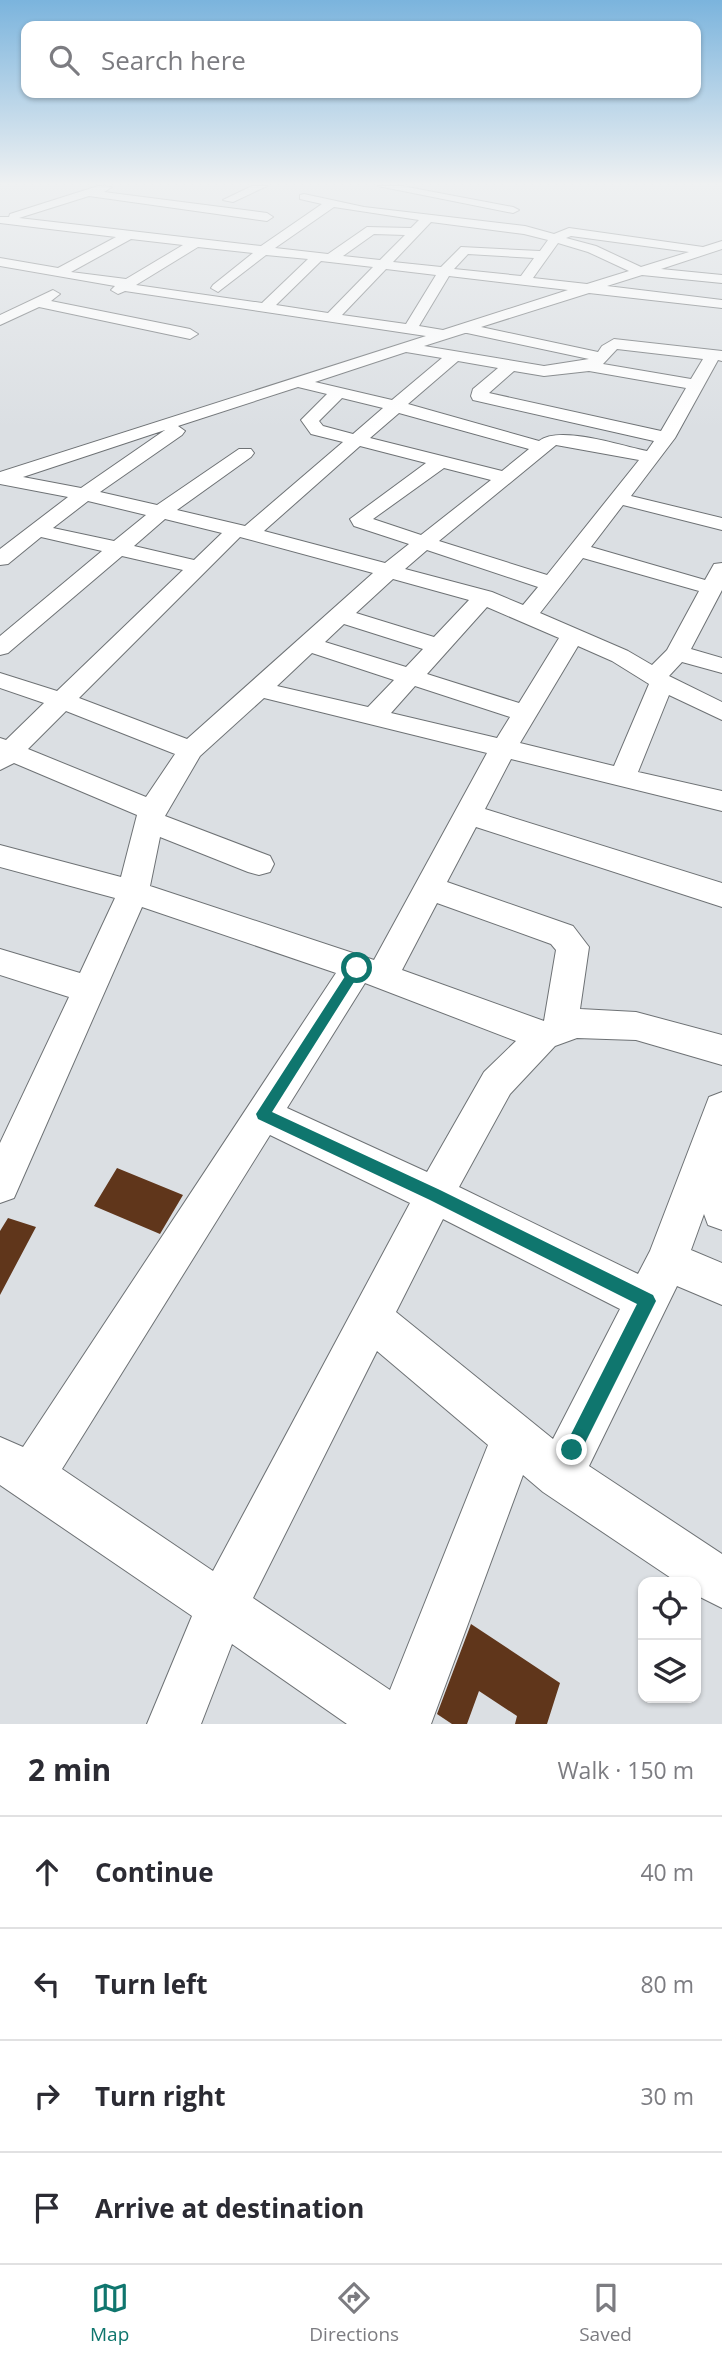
<!DOCTYPE html>
<meta charset="utf-8">
<style>
body{margin:0;font-family:"Open Sans",sans-serif;background:#f7f7f7;color:#2b2b33}
.controls{position:absolute;right:21px;bottom:21px;display:grid;overflow:hidden;border-radius:14px;box-shadow:0 2px 5px #0004}
.controls button{width:63px;height:63px;display:grid;place-items:center;padding:0;border:0;border-bottom:2px solid #e1e1e2;background:#fff;color:#2b2b33;font:35px sans-serif}
.stop{position:absolute;width:21px;height:21px;margin:-16px;border:5px solid #0f766e;border-radius:50%;background:#fff}
.stop.end{background:#0f766e;border-color:#fff;box-shadow:0 2px 7px #0008}
.list{margin:0;padding:0;list-style:none}
h2{display:flex;justify-content:space-between;align-items:center;height:91px;margin:0;padding:0 28px;font-size:30px}
h2 small{font-size:23px;font-weight:400;color:#7c7c81}
.list li{display:grid;grid-template-columns:46px 1fr auto;gap:21px;align-items:center;box-sizing:border-box;height:112px;padding:0 28px;border-top:2px solid #e1e1e2}
.list b{display:block;font-size:26px;white-space:nowrap}
.list em{font-size:23px;font-style:normal;color:#7c7c81}
.icon{flex:none;width:38px;height:38px;fill:none;stroke:currentColor;stroke-width:2;stroke-linecap:round;stroke-linejoin:round}
.map{position:relative;flex:none;width:722px;height:1724px;overflow:hidden}
.search{position:absolute;background:#fff;box-shadow:0 2px 5px #0004;left:21px;right:21px;top:21px;height:77px;display:flex;align-items:center;gap:18px;box-sizing:border-box;padding:0 24px;border-radius:14px;color:#7c7c81;font-size:26px}
.sheet{height:539px;background:#fff}
nav{display:flex;justify-content:space-around;align-items:center;box-sizing:border-box;height:98px;border-top:2px solid #e1e1e2;background:#fff;font-size:19px;color:#7c7c81}
nav a{display:grid;justify-items:center;gap:4px}
nav .on{color:#0f766e}
.map>svg:first-child{display:block}
</style>
<div class="map">
<svg width="722" height="1724" viewBox="0 0 722 1724">
<rect width="100%" height="100%" fill="#dbdfe3"/>
<path fill="#60361b" d="M117,1168L183,1195L160,1234L94,1206Z
M8,1218L36,1227L0,1295V1231Z
M471,1624L560,1683L547,1724H515L517,1716L479,1691L467,1724H452L437,1714Z"/>
<g fill="none" stroke-linecap="round" stroke-linejoin="round">
<g stroke="#6e7275" stroke-width="2">
<path id="minor" d="M98,186L112,187L104,192L267,213L273,217L267,221L89,196L19,218L261,246L322,204L300,199V195L304,194L364,207L525,226L554,234L569,228L703,247L722,241V249L661,269L722,275V283L642,275L607,286L722,300V308L589,293L481,327L598,352L602,346L614,339L722,351V361L718,360L675,438L631,496L722,518V530L623,505L591,547L705,580L714,564L722,563V590L691,649L722,658V673L682,662L669,676L722,702V720L669,695L638,772L722,791V811L511,759L485,809L722,883V907L476,827L447,882L573,926L589,947L580,1009L636,1012L722,1035V1065L636,1040L577,1038L555,1046L510,1094L459,1187L638,1274L650,1251L709,1097L722,1092V1230L708,1225L704,1214L691,1250L722,1263V1305L677,1286L589,1466L722,1554V1608L696,1595V1582H677L543,1492L523,1475L431,1724H347L232,1644L201,1724H147L192,1616L0,1485V1437L23,1447L336,973L142,907L14,1198L0,1203V1143L69,997L0,975V949L80,973L115,898L0,867V845L121,877L137,815L14,763L0,770V738L6,740L44,703L0,688V673L57,691L183,570L122,556L8,653L0,655V636L102,551L41,537L8,564L0,565V549L68,497L0,484V472L426,336L125,291L118,294L111,290L115,286L0,266V258L58,268L116,237L0,223V217H9L10,214ZM334,207L419,220L411,228L367,227L328,254L275,248ZM431,222L524,234L548,240L540,251L461,247L441,267L393,262ZM374,234L405,235L380,260L343,256ZM571,236L689,252L641,267L596,246L566,238ZM131,239L183,245L126,279L71,272ZM558,243L588,252L629,271L587,284L533,278ZM198,247L253,253L213,285L211,288L218,292L266,255L308,259L262,303L136,285ZM468,254L534,258L521,276L454,269ZM321,261L373,267L328,313L276,305ZM386,269L436,275L406,324L342,315ZM449,276L568,290L443,330L419,326ZM465,333H467L589,359L544,366L424,346ZM617,349L703,359L691,379L603,364ZM406,352L442,358L392,400L315,382ZM458,361L498,368L473,389L471,396L473,400L654,441L647,451C621,446 560,425 539,441L408,404ZM514,371L544,376L589,371L686,388L661,431L489,393ZM298,387L327,394L301,420L311,434L343,442L245,526L177,510L251,457L254,453L251,449H239L157,505L100,492L182,435L185,431L178,426ZM342,398L383,408L353,434L323,426L319,421ZM399,413L529,449L502,471L370,438ZM165,430L81,488L23,477ZM556,445L639,460L547,575L439,541ZM360,446L426,463L350,519L354,526L409,544L385,563L264,531ZM444,468L491,480L421,535L373,519ZM88,501L146,515L114,541L53,528ZM165,519L222,533L194,560L134,546ZM240,537L373,573L187,739L79,698ZM427,550L538,587L523,605L492,592L405,569ZM583,558L699,591L667,650L652,665L628,651L540,613ZM393,579L469,600L434,637L356,613ZM487,607L559,638L519,703L427,674ZM344,624L423,649L406,667L325,642ZM578,646L612,661L649,684L614,766L520,743ZM312,653L394,680L368,707L277,686ZM415,686L510,717L497,738L391,713ZM264,698L487,753L374,960L150,886L160,837L248,872L259,875L270,872L274,864L270,856L165,816L200,756ZM66,711L175,754L146,797L28,749ZM437,903L551,944L556,950L544,1021L402,970ZM365,983L516,1041L484,1072L427,1172L287,1108ZM270,1135L410,1203L213,1571L62,1469ZM443,1219L620,1309L553,1439L396,1312ZM377,1351L488,1445L390,1690L253,1598Z
M252,186H267L233,202L223,200Z
M378,186H402L513,207L519,210L513,213Z
M53,290L60,294L51,301L190,329L198,334L190,339L39,307L0,325V315Z"/>
</g>
<use href="#minor" fill="#fff" fill-rule="evenodd"/>
</g>
<linearGradient id="sky" x2="0" y2="1"><stop stop-color="#7bb4dd"/><stop offset="0.43" stop-color="#eff1f2"/><stop offset="1" stop-color="#eff1f2" stop-opacity="0"/></linearGradient>
<rect width="722" height="428" fill="url(#sky)"/>
<path fill="#0f766e" d="M357,963L363,968L361,971L272,1112L440,1190L653,1295L656,1301L578,1457L572,1459L566,1457L563,1450L637,1304L430,1200L258,1119L256,1114L353,964Z"/>
</svg>
<div class="controls">
<button><svg class="icon" aria-label="locate" viewBox="0 0 24 24"><circle cx="12" cy="12" r="6"/><path d="M12 2v4M12 18v4M2 12h4M18 12h4"/></svg></button>
<button><svg class="icon" aria-label="layers" viewBox="0 0 24 24"><path d="M12 4l9 5-9 5-9-5zM3 14l9 5 9-5"/></svg></button>
</div>
<div class="stop" style="left:357px;top:968px"></div>
<div class="stop end" style="left:572px;top:1450px"></div>
<div class="search"><svg class="icon" aria-label="search" viewBox="0 0 24 24"><circle cx="10" cy="10" r="6"/><path d="M15 15l6 6"/></svg>Search here</div>
</div>
<section class="sheet">
<h2>2 min<small>Walk · 150 m</small></h2>
<ul class="list">
<li><svg class="icon" aria-label="ahead" viewBox="0 0 24 24"><path d="M12 20V5M6 11l6-6 6 6"/></svg><div><b>Continue</b></div><em>40 m</em></li>
<li><svg class="icon" aria-label="left" viewBox="0 0 24 24"><path d="M17 20v-9H6M10 6l-5 5 5 5"/></svg><div><b>Turn left</b></div><em>80 m</em></li>
<li><svg class="icon" aria-label="right" viewBox="0 0 24 24"><path d="M7 20v-9h11M14 6l5 5-5 5"/></svg><div><b>Turn right</b></div><em>30 m</em></li>
<li><svg class="icon" aria-label="arrive" viewBox="0 0 24 24"><path d="M6 21V4h12l-3 4 3 4H6"/></svg><div><b>Arrive at destination</b></div></li>
</ul>
</section>
<nav>
<a class="on"><svg class="icon" aria-label="map" viewBox="0 0 24 24"><path d="M3 6l6-2 6 2 6-2v14l-6 2-6-2-6 2zM9 4v14M15 6v14"/></svg>Map</a>
<a><svg class="icon" aria-label="directions" viewBox="0 0 24 24"><path d="M12 3l9 9-9 9-9-9zM9 14v-3h6M13 9l2 2-2 2"/></svg>Directions</a>
<a><svg class="icon" aria-label="saved" viewBox="0 0 24 24"><path d="M7 4h10v16l-5-4-5 4z"/></svg>Saved</a>
</nav>
